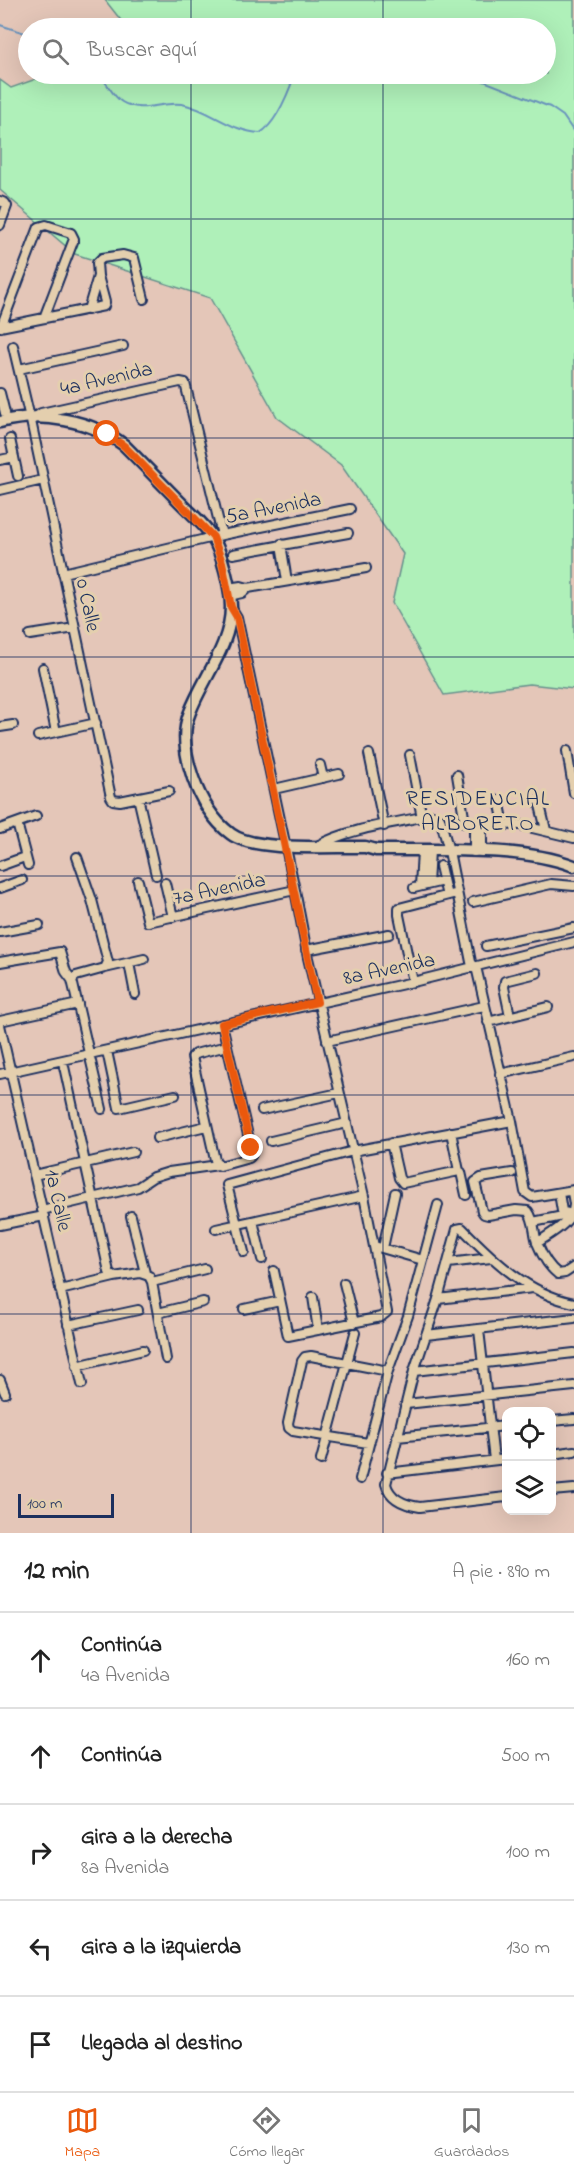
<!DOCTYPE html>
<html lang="es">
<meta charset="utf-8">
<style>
body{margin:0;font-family:"Indie Flower",sans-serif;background:#f6f6f6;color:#222}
.controls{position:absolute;right:18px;bottom:18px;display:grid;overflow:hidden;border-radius:12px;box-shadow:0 6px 24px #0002}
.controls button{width:54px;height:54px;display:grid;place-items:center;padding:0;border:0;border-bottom:2px solid #e0e0e0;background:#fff;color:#222;font:30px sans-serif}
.scale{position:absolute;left:18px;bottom:15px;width:96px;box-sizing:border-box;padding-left:6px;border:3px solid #1b2f5e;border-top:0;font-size:16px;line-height:21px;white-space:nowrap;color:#1b2f5e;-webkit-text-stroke:4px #e4cfae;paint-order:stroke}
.stop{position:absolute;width:18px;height:18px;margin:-14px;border:4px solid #ea580c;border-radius:50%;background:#fff}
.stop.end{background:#ea580c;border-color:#fff;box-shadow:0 2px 6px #0008}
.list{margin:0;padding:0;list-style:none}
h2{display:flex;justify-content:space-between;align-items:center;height:78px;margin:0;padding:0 24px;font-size:26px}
h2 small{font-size:20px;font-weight:400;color:#767676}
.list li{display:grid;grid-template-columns:39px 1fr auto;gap:18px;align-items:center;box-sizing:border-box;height:96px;padding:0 24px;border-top:2px solid #e0e0e0}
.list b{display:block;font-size:22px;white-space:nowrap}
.list p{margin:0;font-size:20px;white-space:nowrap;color:#767676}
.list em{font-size:20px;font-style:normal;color:#767676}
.icon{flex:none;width:33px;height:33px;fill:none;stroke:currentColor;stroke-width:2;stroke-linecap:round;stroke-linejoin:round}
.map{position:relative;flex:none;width:574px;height:1533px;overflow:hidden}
.search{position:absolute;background:#fff;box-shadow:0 6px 24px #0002;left:18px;right:18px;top:18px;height:66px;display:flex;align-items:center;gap:15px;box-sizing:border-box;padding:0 21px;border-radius:33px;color:#767676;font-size:22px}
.sheet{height:558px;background:#fff}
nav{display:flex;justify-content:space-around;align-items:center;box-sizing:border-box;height:84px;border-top:2px solid #e0e0e0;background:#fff;font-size:16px;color:#767676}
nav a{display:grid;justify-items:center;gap:3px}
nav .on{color:#ea580c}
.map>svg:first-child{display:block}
</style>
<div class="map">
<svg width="574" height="1533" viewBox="0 0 574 1533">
<rect width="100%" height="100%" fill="#e4c6b8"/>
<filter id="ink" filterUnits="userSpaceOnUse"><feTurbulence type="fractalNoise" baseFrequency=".0167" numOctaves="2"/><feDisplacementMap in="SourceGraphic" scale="12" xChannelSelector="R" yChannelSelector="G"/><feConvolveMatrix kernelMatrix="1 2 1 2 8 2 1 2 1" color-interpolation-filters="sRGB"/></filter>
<g filter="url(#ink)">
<path fill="#aff0b9" stroke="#65908c" stroke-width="1.5" d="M105,0H574V689L529,684L444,695L392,603L403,554L341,465L277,417L210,298L75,254L0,190V80L11,88L50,74H546V28H127Z"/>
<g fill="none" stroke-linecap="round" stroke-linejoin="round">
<path stroke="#6993bd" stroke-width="2" d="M0,25L28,34
M98,74C107,81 112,96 122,102C142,114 161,101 182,104C209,109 232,132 260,133C276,124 289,91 295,74
M466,74L550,107L563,116L574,132"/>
<g stroke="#1b2f5e" stroke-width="12">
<path id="minor" d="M0,201L5,203L7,206L0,225
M88,310L98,276L97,263L102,258L123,255L134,258L144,299
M0,327L104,306L105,302L98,276
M1,327L39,227L46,225L71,233L74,239L44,318
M13,346L30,418
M19,369L123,346
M0,393L5,413
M34,418L41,413L180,382L185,383L222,535
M31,421L111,797L113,800L120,801L169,791
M10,439L18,476
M0,460L14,457
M0,490L43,480
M281,544L287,581
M233,554L348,533
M63,573L222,535L350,509
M228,588L241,586L248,588L366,568
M229,596L242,593L248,588
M231,607L237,617L295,890L308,958L364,1196L387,1312L381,1317L288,1336L274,1271
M30,635L75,628
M43,668L56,732
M0,727L13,725
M38,736L96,723
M567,751L574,793
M369,754L384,826
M410,755L422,818
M320,765L323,778
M457,775L465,823L520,825L574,838
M274,789L339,774
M138,797L156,875
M499,800L504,824
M539,801L546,830
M17,823L28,865
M0,829L36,816
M317,846C349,828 396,823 432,815L440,818L449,851L471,962L477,971L512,1121L525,1192L532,1197L574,1190
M474,852V823
M482,852V823
M77,857L92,900L108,962L105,968L76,976L72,980L102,1109
M0,866L22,858
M440,866L446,892
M138,881L148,922L295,890
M165,883L173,917
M428,884L430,851
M420,886L422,851
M0,888L22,880
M414,888L443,881
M473,902L551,884L574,886
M0,932L39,925
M486,946L574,928
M306,950L389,934
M0,962L60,952L66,972L72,980
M129,963L135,994
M105,968L144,959
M413,982L399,915V908L457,893
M510,1016L504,987L505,981L537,973
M0,1021L78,1004
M488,1022L548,1007
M222,1024L251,1148C252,1152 253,1155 249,1158L220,1166L215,1160L192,1057L195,1054L227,1046
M0,1025L82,1384
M327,1041L484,1006
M107,1051L119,1108L175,1095
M63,1062L109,1272L114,1277L140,1273L149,1276L152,1282L166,1359
M0,1074L413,982L574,942
M500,1074L574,1057
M262,1110L339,1093
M451,1132L459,1171L461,1172L466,1195
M157,1138L206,1126
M271,1141L347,1123
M391,1143L399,1178L403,1183L459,1171
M512,1173L481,1178L475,1182L482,1211L484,1214L488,1215L516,1210L528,1211C536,1222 533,1234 538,1245C542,1255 549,1267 558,1274L565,1273L574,1267
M34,1175L133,1152
M559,1193L562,1211L571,1214
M42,1210L138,1187L153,1177L169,1172L218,1165
M131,1216L145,1273
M253,1221L262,1259
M533,1222L573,1214
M0,1225L44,1216
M216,1229L364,1196
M537,1243C549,1234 573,1223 574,1205C574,1201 572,1195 572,1191
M378,1247L423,1260
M383,1248L395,1193
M244,1252L227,1185L353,1151L512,1121
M448,1263L491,1258
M152,1282L205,1269
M344,1283L354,1323
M60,1290L114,1277
M313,1297L318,1330
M438,1299L533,1288
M244,1309L280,1301
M158,1313L203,1302
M68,1325L138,1310
M479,1330L494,1460
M426,1335L574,1318
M77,1366L143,1350
M414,1371L574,1353
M0,1380L5,1393
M406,1404L574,1386
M552,1421L574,1419
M397,1437L506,1426
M368,1443L293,1431L289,1428L288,1423L302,1361L305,1357L311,1356L388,1371
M552,1454L574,1451
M321,1460L355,1333
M387,1473L506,1459
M360,1479L388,1371L408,1316L438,1205
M552,1491L574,1489
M506,1497L420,1507C405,1505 390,1499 386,1484L414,1371L438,1299L457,1229L462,1228C493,1260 528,1294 574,1303"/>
</g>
<g stroke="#1b2f5e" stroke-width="15">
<path id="secondary" d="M0,422C41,411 91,420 124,445C145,466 165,487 185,507C194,516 206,526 212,537C222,552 231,589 231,607C231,645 203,678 190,712C181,733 186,758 193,778C200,798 213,821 231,834C255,852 333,846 365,847L376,850C436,851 518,845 574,866"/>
</g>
<use href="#minor" stroke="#e4cfae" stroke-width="8"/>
<use href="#secondary" stroke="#e4cfae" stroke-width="10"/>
</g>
</g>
<g fill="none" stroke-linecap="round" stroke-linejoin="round" filter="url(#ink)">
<path stroke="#ea580c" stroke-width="8" d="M107,434L124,446L213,537L222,562L231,607L237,617L317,1002L222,1024L251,1148"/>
</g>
<path fill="none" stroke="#1b2f5e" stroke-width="1.5" stroke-opacity="0.55" d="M191,0V28M383,0V28M191,74V1533M383,74V1533M0,219H574M0,438H574M0,657H574M0,876H574M0,1095H574M0,1314H574"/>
<g text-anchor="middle" stroke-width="6" stroke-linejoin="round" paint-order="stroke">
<g font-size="21" fill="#1b2f5e" stroke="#e4cfae">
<text transform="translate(106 378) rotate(-13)" y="7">4a Avenida</text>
<text transform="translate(273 507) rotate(-11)" y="7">5a Avenida</text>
<text transform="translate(89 605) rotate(78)" y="7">0 Calle</text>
<text transform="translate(219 888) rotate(-12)" y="7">7a Avenida</text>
<text transform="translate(389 968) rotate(-12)" y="7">8a Avenida</text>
<text transform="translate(59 1200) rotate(77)" y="7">1a Calle</text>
</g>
<g font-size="22" letter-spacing="1.5" fill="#1b2f5e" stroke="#e4cfae">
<text x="478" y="805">RESIDENCIAL<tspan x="478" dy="25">ALBORETO</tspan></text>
</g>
</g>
</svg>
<div class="controls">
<button><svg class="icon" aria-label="locate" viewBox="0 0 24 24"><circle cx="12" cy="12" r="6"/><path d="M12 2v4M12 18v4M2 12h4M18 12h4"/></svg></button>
<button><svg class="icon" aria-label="layers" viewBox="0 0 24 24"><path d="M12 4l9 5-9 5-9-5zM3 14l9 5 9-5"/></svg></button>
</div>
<div class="scale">100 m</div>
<div class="stop" style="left:107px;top:434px"></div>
<div class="stop end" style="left:251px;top:1148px"></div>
<div class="search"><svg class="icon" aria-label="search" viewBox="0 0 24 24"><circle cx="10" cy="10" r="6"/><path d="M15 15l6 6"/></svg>Buscar aquí</div>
</div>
<section class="sheet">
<h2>12 min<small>A pie · 890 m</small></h2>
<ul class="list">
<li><svg class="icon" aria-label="ahead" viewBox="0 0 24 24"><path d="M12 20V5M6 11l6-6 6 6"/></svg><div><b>Continúa</b><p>4a Avenida</p></div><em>160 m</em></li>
<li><svg class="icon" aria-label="ahead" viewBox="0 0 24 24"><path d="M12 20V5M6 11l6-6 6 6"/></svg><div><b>Continúa</b></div><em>500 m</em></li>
<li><svg class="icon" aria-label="right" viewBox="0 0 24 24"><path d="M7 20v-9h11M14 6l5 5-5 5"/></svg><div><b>Gira a la derecha</b><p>8a Avenida</p></div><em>100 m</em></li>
<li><svg class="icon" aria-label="left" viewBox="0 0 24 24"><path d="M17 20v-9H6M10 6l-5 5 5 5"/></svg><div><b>Gira a la izquierda</b></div><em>130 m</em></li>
<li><svg class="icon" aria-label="arrive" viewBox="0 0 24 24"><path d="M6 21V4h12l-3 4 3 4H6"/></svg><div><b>Llegada al destino</b></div></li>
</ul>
</section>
<nav>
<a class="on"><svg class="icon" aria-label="map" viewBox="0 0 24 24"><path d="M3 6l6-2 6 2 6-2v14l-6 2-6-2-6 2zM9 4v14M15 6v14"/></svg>Mapa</a>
<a><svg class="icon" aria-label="directions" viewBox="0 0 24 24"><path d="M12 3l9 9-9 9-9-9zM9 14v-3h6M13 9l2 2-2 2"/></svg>Cómo llegar</a>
<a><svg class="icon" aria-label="saved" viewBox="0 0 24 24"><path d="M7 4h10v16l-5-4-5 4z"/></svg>Guardados</a>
</nav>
